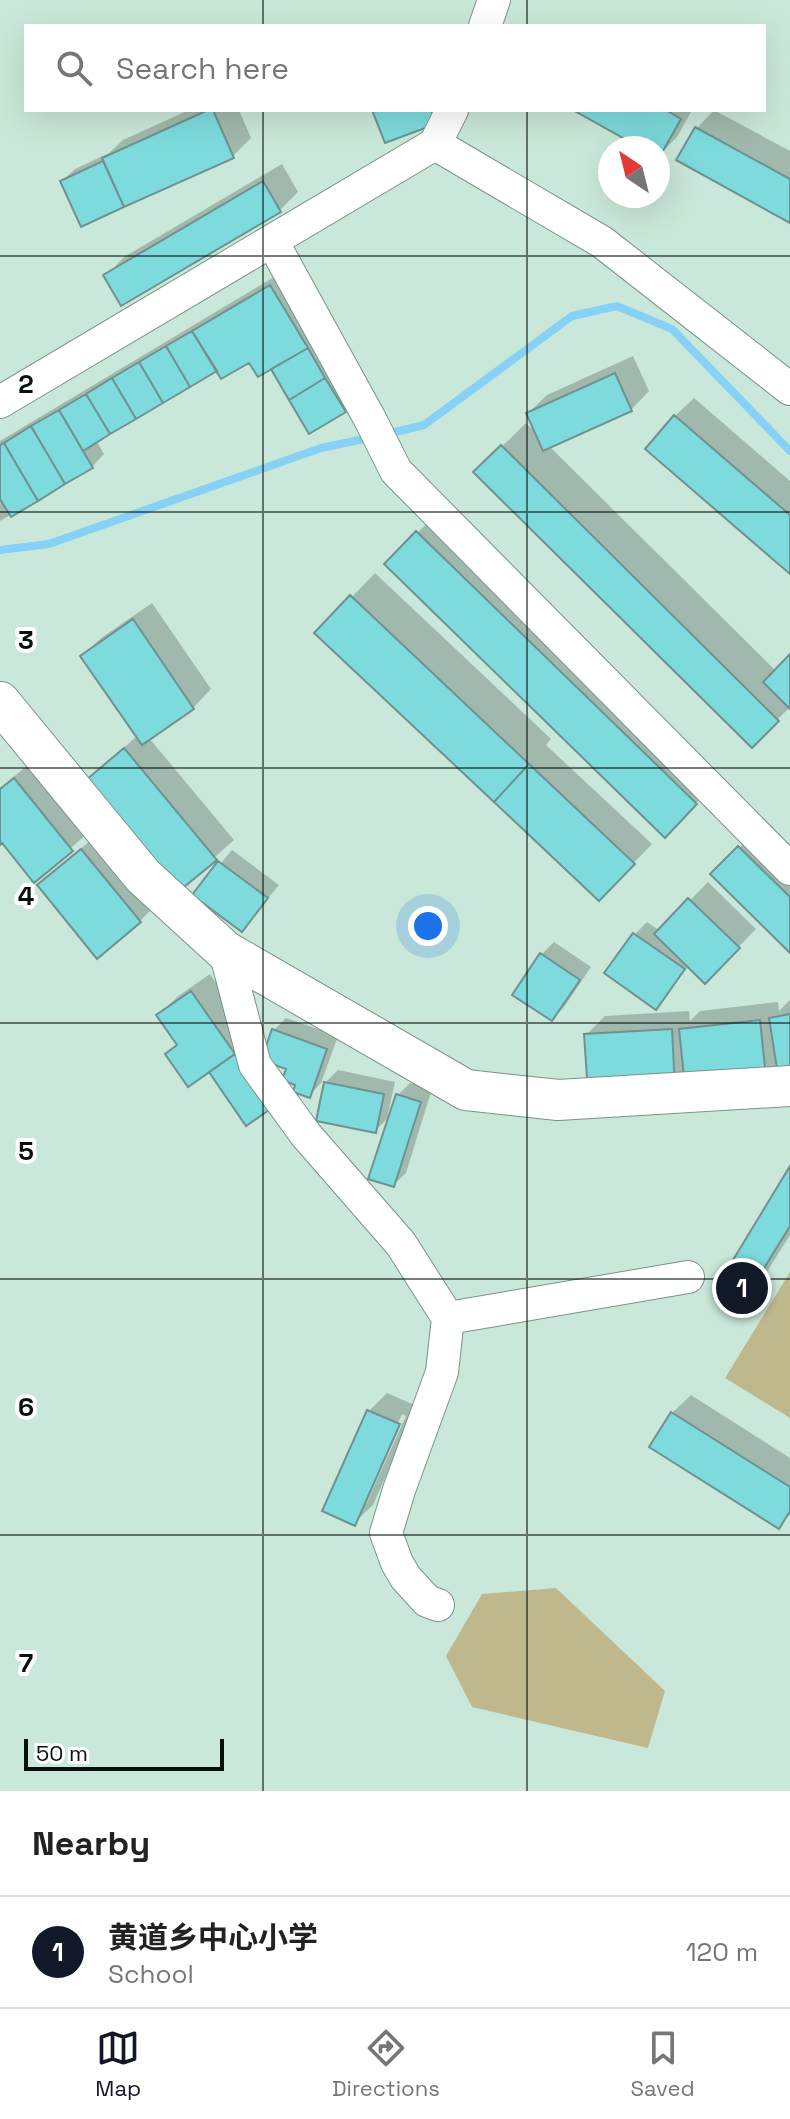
<!DOCTYPE html>
<meta charset="utf-8">
<style>
body{margin:0;font-family:"Space Grotesk","Noto Sans SC",sans-serif;background:#f6f6f6;color:#222}
.compass{position:absolute;left:598px;top:136px;width:72px;height:72px;border-radius:50%;background:#fff;box-shadow:0 8px 32px #0002;rotate:325deg}
.scale{position:absolute;left:24px;bottom:20px;width:200px;box-sizing:border-box;padding-left:8px;border:4px solid #07110c;border-top:0;font-size:22px;line-height:28px;white-space:nowrap;color:#07110c;-webkit-text-stroke:6px #fff;paint-order:stroke}
.you{position:absolute;left:428px;top:926px;width:28px;height:28px;margin:-20px;border:6px solid #fff;border-radius:50%;background:#1a73e8;box-shadow:0 0 0 12px #1a73e833}
.badge{display:grid;place-items:center;width:52px;height:52px;border-radius:50%;background:#111827;color:#fff;font-size:26px;font-weight:700}
.pin{position:absolute;translate:-50% -50%;border:4px solid #fff;box-shadow:0 2px 8px #0006}
.list{margin:0;padding:0;list-style:none}
h2{display:flex;justify-content:space-between;align-items:center;height:104px;margin:0;padding:0 32px;font-size:34px}
h2 small{font-size:26px;font-weight:400;color:#767676}
.list li{display:grid;grid-template-columns:52px 1fr auto;gap:24px;align-items:center;box-sizing:border-box;height:112px;padding:0 32px;border-top:2px solid #e0e0e0}
.list b{display:block;font-size:30px;white-space:nowrap}
.list p{margin:0;font-size:26px;white-space:nowrap;color:#767676}
.list em{font-size:26px;font-style:normal;color:#767676}
.icon{flex:none;width:44px;height:44px;fill:none;stroke:currentColor;stroke-width:2;stroke-linecap:round;stroke-linejoin:round}
.map{position:relative;flex:none;width:790px;height:1791px;overflow:hidden}
.search{position:absolute;background:#fff;box-shadow:0 8px 32px #0002;left:24px;right:24px;top:24px;height:88px;display:flex;align-items:center;gap:20px;box-sizing:border-box;padding:0 28px;border-radius:0px;color:#767676;font-size:30px}
.sheet{height:216px;background:#fff}
nav{display:flex;justify-content:space-around;align-items:center;box-sizing:border-box;height:112px;border-top:2px solid #e0e0e0;background:#fff;font-size:22px;color:#767676}
nav a{display:grid;justify-items:center;gap:4px}
nav .on{color:#111827}
.map>svg:first-child{display:block}
</style>
<div class="map">
<svg width="790" height="1791" viewBox="0 0 790 1791">
<rect width="100%" height="100%" fill="#cae8d9"/>
<path fill="#c0b88d" d="M790,1272V1418L725,1378Z
M556,1588L665,1691L648,1748L472,1707L446,1656L482,1594Z"/>
<path fill="#0003" fill-rule="evenodd" d="M189,110H239L251,138L233,156L82,224L62,181L75,169L109,153L123,140Z
M578,110H692L677,137L659,155L658,148H646Z
M714,110L790,151V221L679,159L697,128Z
M282,164L298,192L280,210L106,276L124,257Z
M289,268L357,398L344,410L272,367L250,360L217,369L96,440L104,454L92,467L0,521V441Z
M633,356L649,391L631,410L549,446L776,671L790,657V707L752,745L476,472L526,423L538,435L528,413L547,395Z
M694,398L790,481V572L675,416Z
M441,509L719,780L665,835L387,564Z
M375,573L551,739L546,745L652,844L599,899L317,633Z
M152,603L211,689L193,708L149,738L234,840L179,889L88,780L137,736L82,656L101,638Z
M33,761L90,831L35,880L2,840L0,842V788Z
M758,829L790,861V950L713,874Z
M100,832L158,903L140,921L39,885Z
M232,850L279,885L242,930L195,894Z
M708,882L756,929L705,981L689,965L656,1008L635,934L647,922L660,931Z
M554,942L591,967L564,1007L552,1019L542,954Z
M210,974L252,1034L284,1094L168,1054L178,1043L159,1015L177,997Z
M790,1000V1071L778,1063L765,1075L674,1086L586,1035L605,1016L689,1011L690,1021L700,1011L778,1002L779,1011Z
M286,1018L338,1036L321,1083L309,1096L289,1067L273,1031Z
M338,1070L395,1082L388,1114L391,1115L375,1131L325,1083Z
M410,1083L432,1089L406,1173L393,1185L398,1095Z
M790,1170V1235L763,1278L745,1297Z
M387,1393L417,1406L373,1505L354,1523L369,1411ZM402,1414L406,1416L366,1504H362Z
M691,1395L790,1458V1515L778,1526L672,1413Z"/>
<g fill="none" stroke-linecap="round" stroke-linejoin="round">
<path stroke="#86d1f5" stroke-width="8" d="M387,434L424,425L572,316L617,306L672,329L790,451
M0,550L49,544L321,448L369,438"/>
</g>
<path fill="#7ddbdd" stroke="#6f9191" stroke-width="2" d="M208,110H213L234,158L124,207L102,158Z
M372,110H431L436,124L385,143Z
M573,110H666L681,119L659,158L658,148H641Z
M695,127L790,179V223L676,160Z
M103,161L124,207L81,227L60,181Z
M263,181L281,212L121,306L103,275Z
M270,285L308,348L258,377L249,363L221,379L192,331Z
M192,331L217,371L190,387L166,346Z
M166,346L190,387L163,403L139,362Z
M308,348L325,378L289,400L271,369Z
M139,362L163,403L136,419L112,378Z
M615,373L632,411L543,451L526,413Z
M112,378L136,419L110,434L86,394Z
M325,378L346,412L309,434L289,400Z
M86,394L110,434L83,451L59,410Z
M59,410L93,468L65,484L31,426Z
M674,415L790,515V574L645,449Z
M31,426L65,484L38,501L4,443Z
M4,443L38,501L11,517L0,499V445Z
M501,445L779,721L752,748L473,472Z
M416,531L697,804L665,838L384,564Z
M350,595L529,764L494,802L314,633Z
M133,619L194,709L142,745L80,656Z
M790,654V709L763,682Z
M124,748L217,860L179,891L86,780Z
M529,764L635,864L599,901L494,802Z
M14,778L73,851L34,883L2,843L0,845V789Z
M738,846L790,897V953L710,874Z
M81,849L141,922L97,959L37,885Z
M218,861L268,898L242,932L192,895Z
M688,898L740,948L705,984L654,934Z
M633,933L685,969L656,1010L604,973Z
M540,953L580,980L552,1021L512,995Z
M191,991L235,1054L188,1087L165,1054L177,1045L156,1015Z
M790,1014V1073L778,1075L769,1018Z
M760,1020L766,1077L685,1086L679,1029Z
M272,1029L327,1049L310,1098L293,1092L295,1085L282,1080L286,1069L261,1060Z
M672,1029L675,1088L588,1093L584,1034Z
M235,1054L272,1108L246,1126L209,1072Z
M324,1082L384,1094L376,1133L316,1121Z
M396,1094L421,1102L394,1187L368,1179Z
M790,1166V1226L745,1299L719,1283Z
M367,1410L400,1424L355,1526L322,1511Z
M671,1412L790,1487V1511L779,1529L649,1447Z"/>
<g fill="none" stroke-linecap="round" stroke-linejoin="round">
<g stroke="#789486" stroke-width="34">
<path id="minor" d="M485,26L494,0
M435,144L602,242L790,389
M272,241L371,421L396,471L790,869
M0,402L435,144L452,110
M225,951L255,1065L306,1135L401,1244L448,1318L442,1372L399,1490L386,1533L397,1563L406,1578L427,1601L438,1605
M448,1318L688,1277"/>
</g>
<g stroke="#789486" stroke-width="42">
<path id="major" d="M0,702L143,876L225,951L466,1090L558,1100L790,1086"/>
</g>
<use href="#minor" stroke="#fff" stroke-width="32"/>
<use href="#major" stroke="#fff" stroke-width="40"/>
</g>
<path fill="none" stroke="#07110c" stroke-width="2" stroke-opacity="0.55" d="M263,0V26M527,0V26M263,110V1791M527,110V1791M0,256H790M0,512H790M0,768H790M0,1023H790M0,1279H790M0,1535H790"/>
<g font-size="26" text-anchor="middle" font-weight="bold" fill="#07110c" stroke="#fff" stroke-width="8" stroke-linejoin="round" paint-order="stroke">
<text x="26" y="393">2</text>
<text x="26" y="649">3</text>
<text x="26" y="905">4</text>
<text x="26" y="1160">5</text>
<text x="26" y="1416">6</text>
<text x="26" y="1672">7</text>
</g>
</svg>
<svg class="compass" viewBox="-18 -18 36 36"><path d="M0-13l5 13h-10z" fill="#e53935"/><path d="M0 13l5-13h-10z" fill="#767676"/></svg>
<div class="scale">50 m</div>
<div class="you"></div>
<div class="pin badge" style="left:742px;top:1288px">1</div>
<div class="search"><svg class="icon" aria-label="search" viewBox="0 0 24 24"><circle cx="10" cy="10" r="6"/><path d="M15 15l6 6"/></svg>Search here</div>
</div>
<section class="sheet">
<h2>Nearby<small></small></h2>
<ul class="list">
<li><span class="badge">1</span><div><b>黄道乡中心小学</b><p>School</p></div><em>120 m</em></li>
</ul>
</section>
<nav>
<a class="on"><svg class="icon" aria-label="map" viewBox="0 0 24 24"><path d="M3 6l6-2 6 2 6-2v14l-6 2-6-2-6 2zM9 4v14M15 6v14"/></svg>Map</a>
<a><svg class="icon" aria-label="directions" viewBox="0 0 24 24"><path d="M12 3l9 9-9 9-9-9zM9 14v-3h6M13 9l2 2-2 2"/></svg>Directions</a>
<a><svg class="icon" aria-label="saved" viewBox="0 0 24 24"><path d="M7 4h10v16l-5-4-5 4z"/></svg>Saved</a>
</nav>
